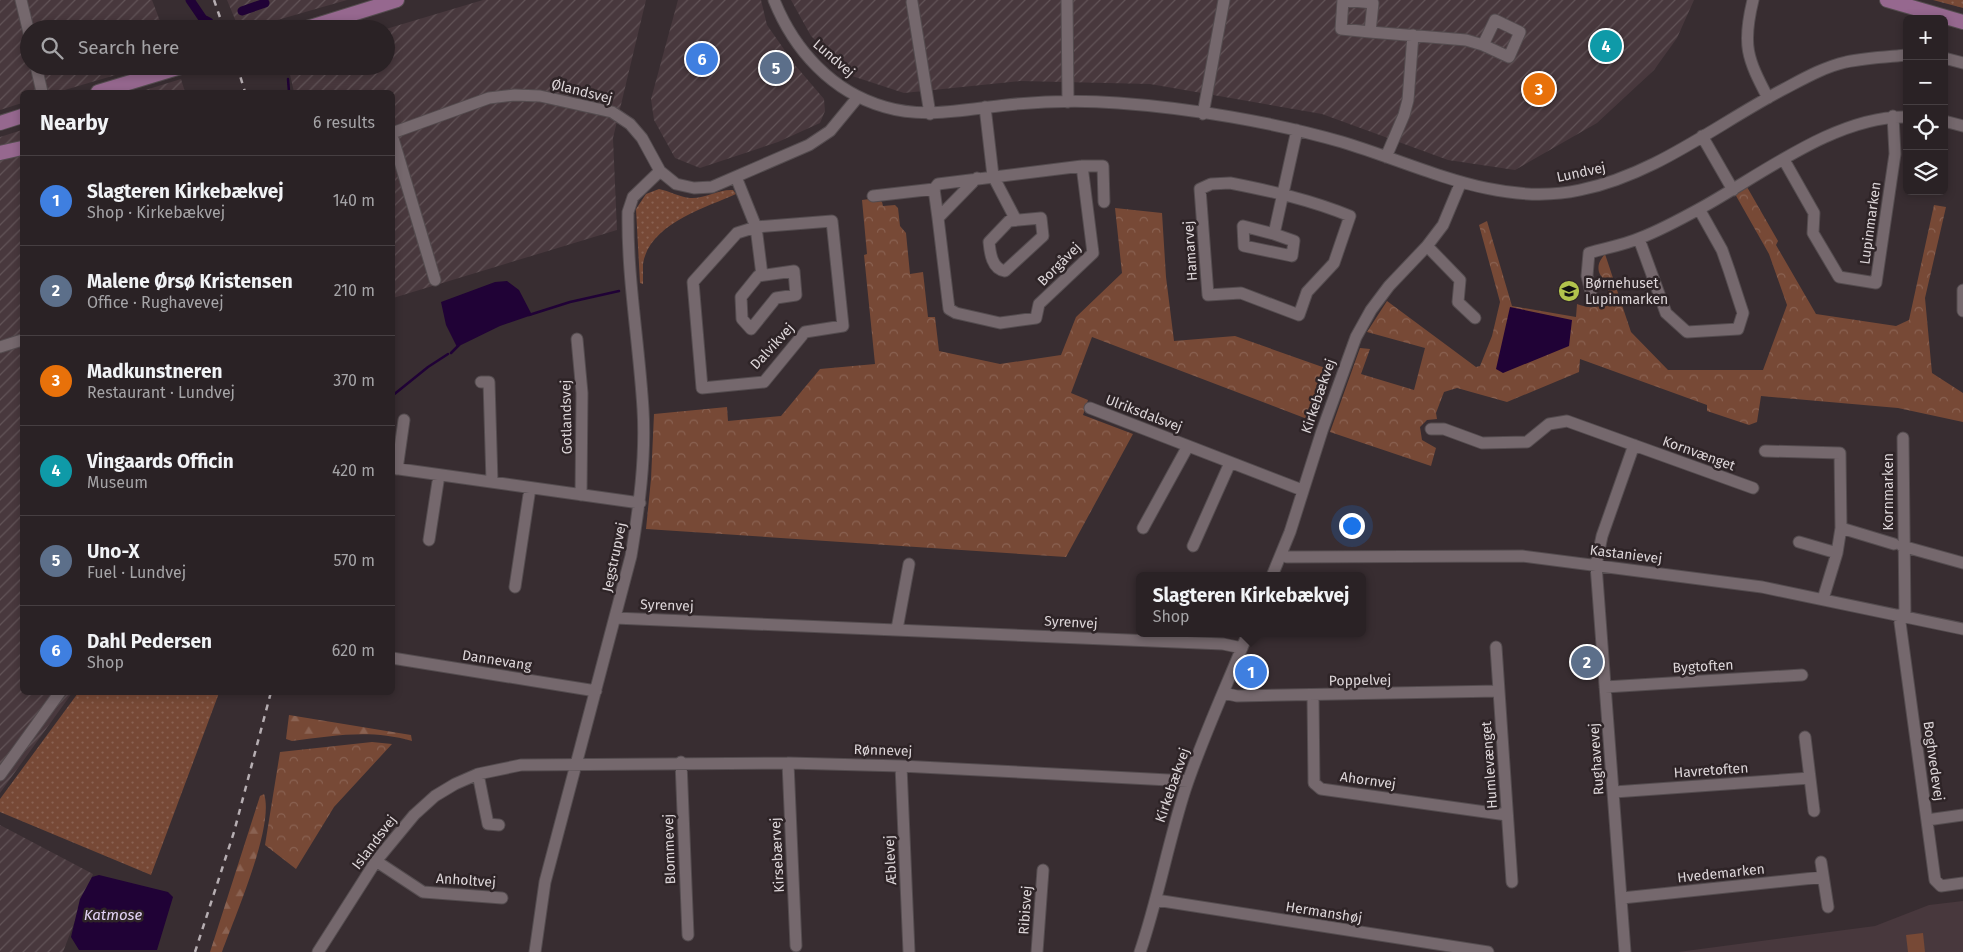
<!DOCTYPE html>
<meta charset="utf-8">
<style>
body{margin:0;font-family:"Fira Sans",sans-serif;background:#322a2d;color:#f1f3f6}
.controls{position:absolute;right:15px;top:15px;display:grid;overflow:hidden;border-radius:8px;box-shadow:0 2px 8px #0003}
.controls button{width:45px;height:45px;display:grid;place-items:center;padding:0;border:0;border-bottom:1px solid #463f42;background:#2a2225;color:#f1f3f6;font:25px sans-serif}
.you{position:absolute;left:1351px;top:525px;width:18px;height:18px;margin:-12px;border:4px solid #fff;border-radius:50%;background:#1a73e8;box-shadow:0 0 0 8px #1a73e833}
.badge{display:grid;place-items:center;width:32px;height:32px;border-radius:50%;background:#d93025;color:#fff;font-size:16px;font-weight:700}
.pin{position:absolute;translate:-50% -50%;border:2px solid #fff;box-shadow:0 1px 5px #0006}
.popup{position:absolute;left:1136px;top:572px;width:230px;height:65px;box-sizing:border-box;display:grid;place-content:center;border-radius:8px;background:#2a2225;filter:drop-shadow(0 1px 4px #0005);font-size:16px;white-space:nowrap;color:#a5a4a7}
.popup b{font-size:19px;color:#f1f3f6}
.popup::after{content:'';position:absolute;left:50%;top:100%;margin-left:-10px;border:10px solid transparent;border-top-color:#2a2225}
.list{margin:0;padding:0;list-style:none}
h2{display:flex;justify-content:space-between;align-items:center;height:65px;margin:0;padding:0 20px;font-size:21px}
h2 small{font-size:16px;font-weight:400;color:#a5a4a7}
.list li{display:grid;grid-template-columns:32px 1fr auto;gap:15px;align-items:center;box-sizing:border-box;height:90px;padding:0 20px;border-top:1px solid #463f42}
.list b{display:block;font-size:19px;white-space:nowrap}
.list p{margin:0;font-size:16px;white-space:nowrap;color:#a5a4a7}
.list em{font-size:16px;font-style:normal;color:#a5a4a7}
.icon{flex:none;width:28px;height:28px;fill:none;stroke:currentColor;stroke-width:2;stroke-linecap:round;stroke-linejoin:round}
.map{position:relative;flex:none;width:1963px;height:952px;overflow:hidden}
.search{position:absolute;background:#2a2225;box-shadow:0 2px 8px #0003;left:20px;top:20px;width:375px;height:55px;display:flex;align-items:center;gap:12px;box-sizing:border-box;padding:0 18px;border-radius:28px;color:#a5a4a7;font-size:19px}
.panel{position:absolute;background:#2a2225;box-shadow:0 2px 8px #0003;left:20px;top:90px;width:375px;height:605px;border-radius:8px}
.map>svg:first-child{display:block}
</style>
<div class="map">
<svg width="1963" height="952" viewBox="0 0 1963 952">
<defs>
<pattern id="industrial-furrows" width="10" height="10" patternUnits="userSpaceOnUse" patternTransform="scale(1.25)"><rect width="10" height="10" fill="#48383d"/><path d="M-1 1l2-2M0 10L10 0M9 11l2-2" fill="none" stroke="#625458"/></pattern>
<pattern id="grass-dots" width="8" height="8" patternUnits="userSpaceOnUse" patternTransform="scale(1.25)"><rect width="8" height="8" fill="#774936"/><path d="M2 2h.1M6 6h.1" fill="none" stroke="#8a6252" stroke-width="1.8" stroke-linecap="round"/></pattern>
<pattern id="forest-firs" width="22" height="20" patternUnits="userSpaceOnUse" patternTransform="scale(1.25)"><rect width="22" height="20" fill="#774936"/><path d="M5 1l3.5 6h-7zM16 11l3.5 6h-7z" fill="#8a6252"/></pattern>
<pattern id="park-crowns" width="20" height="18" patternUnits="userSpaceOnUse" patternTransform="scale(1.25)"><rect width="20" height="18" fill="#774936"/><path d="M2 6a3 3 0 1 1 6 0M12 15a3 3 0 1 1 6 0" fill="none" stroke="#8a6252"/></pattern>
</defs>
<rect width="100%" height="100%" fill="#382d31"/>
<path fill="#48383d" d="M1963,901V952H1678L1875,926L1929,905Z"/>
<path fill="url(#industrial-furrows)" d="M0,0H152L163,29H29V66H146L58,92H22V103L0,110Z
M227,0H347L246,29H239Z
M483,0H646L613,138L617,230L393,298L392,92H294L288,66H386V29Z
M678,0H761L767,25L795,65L824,99L825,111L820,123L778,142L700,168L675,158L654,120L651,99Z
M791,0H1694L1677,38L1654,70L1597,123L1515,170L1448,160L1322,114L1150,84L1020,81L904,93L852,76L811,36Z
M181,79L185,92H139Z
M22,130V692L72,693L0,793V137Z
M0,825L93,874L63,952H0Z"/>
<path fill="url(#grass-dots)" d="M1933,0H1963V8Z
M659,189C669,191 680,197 690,198C705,199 719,189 733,190L736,194C705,208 649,224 643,264C643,271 643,278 643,284L640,283L636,209L646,194Z
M78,693H219L151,875L0,812V799Z"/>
<path fill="url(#forest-firs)" d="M289,715L411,735L412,741C369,729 335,736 292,741L286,739Z
M264,794C275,825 234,919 222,952H210L260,796Z"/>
<path fill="url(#park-crowns)" d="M1747,187L1778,241L1776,245L1816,314L1896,326L1909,320L1934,205L1946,207L1925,298L1932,373L1963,393V422L1898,408L1761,396L1757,422L1749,425L1707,411V405L1580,359L1579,372L1507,402L1457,388L1444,392L1436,413L1437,419L1427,420L1420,427L1422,440L1436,448L1431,466L1330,432L1360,348L1370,349L1361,374L1414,390L1425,348L1367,332L1387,301L1476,367L1480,366L1492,336L1500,302L1479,225L1487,221L1512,306L1576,317L1577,304C1591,310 1610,309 1608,289C1608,283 1601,278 1599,272C1597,264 1601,259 1605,254L1631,332L1668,370H1763L1787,305L1769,254L1735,194Z
M877,198L882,202L883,206L895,205L898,208L900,226L906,233L910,274L923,272L928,317H935L939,351L1000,364L1061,355L1076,317L1122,273L1115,208L1162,213L1166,277L1174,341L1235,336L1331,370L1315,422L1092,337L1071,393L1088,400L1083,415L1133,434L1066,557L646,529L651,479L654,414L727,407L728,421L781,416L820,369L875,364L864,255L867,254L862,200Z
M372,742L392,744L334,807L296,869L265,845L280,752Z"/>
<path fill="#774936" d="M1923,933L1925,952H1908L1906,935Z"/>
<path fill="#200236" d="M507,281L519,290L532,315L500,326L457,347L446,325L441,302L495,282Z
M1510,307L1572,320L1569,346L1503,373L1496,369Z
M99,875L168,892L173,897L157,950H79L71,937L80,899L92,877Z"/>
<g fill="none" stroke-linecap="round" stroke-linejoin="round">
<path stroke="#200236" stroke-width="2.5" d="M288,79L289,92
M529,315L570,302L619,291
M451,353L459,345
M392,396L428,367L448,354"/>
<path stroke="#200236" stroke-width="9" d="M190,0L203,19L209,22
M242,11L265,3"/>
<g stroke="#544c4f" stroke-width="13">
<path id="minor" d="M21,0L29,33
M774,0C794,50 832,92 885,107C925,119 967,109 1007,105C1044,101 1081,100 1118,103C1189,108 1273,122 1342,142C1419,165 1498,208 1580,190C1655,175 1717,124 1784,89C1803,79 1824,67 1846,62C1866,58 1886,57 1907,55
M1067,0L1068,102
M1753,0C1742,45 1747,58 1768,98
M912,2L930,114
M1370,32L1341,29L1343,0L1373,3L1370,32L1466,40L1483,45L1509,57L1520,32L1495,20L1483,45
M1944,58L1963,63
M36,66L42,92
M985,107L993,176L1016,220
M1203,114L1224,0
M1944,121L1963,126
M392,133L489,98L515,95L540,96L612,112L630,124L642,138L660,171L676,184L694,188L712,187L809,145L830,131L858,97
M392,135L435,280
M1702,136L1733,190
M1386,157L1404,115L1408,100L1413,35
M1784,160L1814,213L1813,233L1839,277L1876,283L1895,154L1893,116
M736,177L756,227L762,275
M977,178L938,218L949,309L956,313L1000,323L1036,318L1039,304L1093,253L1082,166
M1230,183C1271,191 1311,200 1350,216L1334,263L1307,292L1299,315L1241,293L1208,295L1200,189L1211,184Z
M873,196L934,189
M938,218L934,189L938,184L1082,166H1103L1104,202
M1041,218L1043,236L1005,271C992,269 990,253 989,242L1009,221Z
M832,221L843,326L805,332L764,382L702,388L693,282L737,233L756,227Z
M1274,234L1294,241L1292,256L1244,246L1243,226L1274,234L1297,130
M1639,239L1666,313L1687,332L1738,329L1743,313L1729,270L1722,250L1699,209
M1427,246L1460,280L1458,302L1475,318
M794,271L796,295L776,298L751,329L742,319L741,297L758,276Z
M1963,290V311
M1591,292L1587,276L1589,253C1605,248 1624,245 1640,238C1661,230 1681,219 1701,208C1761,175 1837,115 1907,117
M577,339L582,393L581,495
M0,347L22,340
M481,382H489L492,482
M1090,408L1302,490
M1431,429H1444L1482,443L1527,442L1549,424L1567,421L1753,488
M1903,438L1905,616
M1765,451L1840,453L1841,528L1837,553L1823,599
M392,468L640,503
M397,469L404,420
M1143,528L1188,446
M1841,528L1894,544
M429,540L439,475
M1799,542L1837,553
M1193,546L1230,463
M1902,546L1963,563
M1281,554L1287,557L1522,556L1762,587L1963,629
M1272,576L1290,532L1322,431L1356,337L1371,310L1389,286L1427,246L1443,225L1461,182
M515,587L530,488
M1899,615L1935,880L1941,886L1963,883
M615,618L1223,644L1242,648
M897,629L909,564
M1496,647L1512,882
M392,658L596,691
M1605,687L1802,675
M1223,693L1237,696L1499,691
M1313,696L1314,783L1321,789L1507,815
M1805,737L1814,811
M681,762L688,935
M788,763L796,946
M901,766L909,952
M478,774L488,824L499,825
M0,775L60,692
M1614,792L1810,778
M1927,820L1963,815
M376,861L423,892L502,898
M1821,862L1828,907
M1622,898L1823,877
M1156,900L1488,952
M318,952L376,861L414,815L435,796L455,784L478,774L521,765L788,763L901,766L1188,781
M535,952L545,882L631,556C639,508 646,458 643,409C639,343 627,277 628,212L633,197L660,171
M1037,952L1043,870
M1140,952C1158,899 1168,843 1185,790C1203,736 1227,685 1248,633
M1625,952L1596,565L1602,536L1634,445"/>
</g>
<g stroke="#544c4f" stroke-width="16">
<path id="major" d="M1887,0L1963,22
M304,29L397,0
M98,92L184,66
M0,123L22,116
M0,153L22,148"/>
</g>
<use href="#minor" stroke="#75686d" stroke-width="11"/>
<use href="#major" stroke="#96688f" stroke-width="14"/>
<path stroke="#b6aeb2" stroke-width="2.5" stroke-dasharray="6 6" stroke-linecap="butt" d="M214,0L224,29
M237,66L245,92
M195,952L234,832L271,692"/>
</g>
<defs>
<g id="school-disc" transform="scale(1.125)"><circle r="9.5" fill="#b2c34c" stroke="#2e2427"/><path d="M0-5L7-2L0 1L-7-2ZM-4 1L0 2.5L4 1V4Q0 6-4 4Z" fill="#111"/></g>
</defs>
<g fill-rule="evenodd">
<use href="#school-disc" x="1569" y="291"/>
</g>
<g text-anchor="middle" stroke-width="5" stroke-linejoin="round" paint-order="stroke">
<g font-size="14" fill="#ddd6d9" stroke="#2e2427">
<text transform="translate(834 58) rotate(41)" y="5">Lundvej</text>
<text transform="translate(582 91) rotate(14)" y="5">Ølandsvej</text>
<text transform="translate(1581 172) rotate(-12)" y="5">Lundvej</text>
<text transform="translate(1870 223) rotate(-82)" y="5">Lupinmarken</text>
<text transform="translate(1190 251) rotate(-94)" y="5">Hamarvej</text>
<text transform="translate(1059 264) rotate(-45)" y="5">Borgåvej</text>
<text transform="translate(772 346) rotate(-47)" y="5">Dalvikvej</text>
<text transform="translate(1318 396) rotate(-71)" y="5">Kirkebækvej</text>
<text transform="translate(1144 413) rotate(21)" y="5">Ulriksdalsvej</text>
<text transform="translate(566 417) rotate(-91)" y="5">Gotlandsvej</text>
<text transform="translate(1699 453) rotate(20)" y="5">Kornvænget</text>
<text transform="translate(1888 492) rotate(-90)" y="5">Kornmarken</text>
<text transform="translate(1626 554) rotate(7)" y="5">Kastanievej</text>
<text transform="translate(614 557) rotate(-78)" y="5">Jegstrupvej</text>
<text transform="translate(667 605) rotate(2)" y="5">Syrenvej</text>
<text transform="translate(1071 622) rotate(3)" y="5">Syrenvej</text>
<text transform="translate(497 660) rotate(9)" y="5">Dannevang</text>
<text transform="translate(1703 666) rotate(-3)" y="5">Bygtoften</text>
<text transform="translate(1360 680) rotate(-1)" y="5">Poppelvej</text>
<text transform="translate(883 750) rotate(2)" y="5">Rønnevej</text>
<text transform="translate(1596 759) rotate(-94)" y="5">Rughavevej</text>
<text transform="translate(1934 761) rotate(82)" y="5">Boghvedevej</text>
<text transform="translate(1489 765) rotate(-94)" y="5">Humlevænget</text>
<text transform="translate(1711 770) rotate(-4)" y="5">Havretoften</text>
<text transform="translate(1368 780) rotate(8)" y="5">Ahornvej</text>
<text transform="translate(1172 785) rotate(-71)" y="5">Kirkebækvej</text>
<text transform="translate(374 842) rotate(-53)" y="5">Islandsvej</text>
<text transform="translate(669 849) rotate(-92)" y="5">Blommevej</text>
<text transform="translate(777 855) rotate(-93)" y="5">Kirsebærvej</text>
<text transform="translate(890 860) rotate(-93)" y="5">Æblevej</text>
<text transform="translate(1721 873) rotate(-6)" y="5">Hvedemarken</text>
<text transform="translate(466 880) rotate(4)" y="5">Anholtvej</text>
<text transform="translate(1025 910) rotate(-86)" y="5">Ribisvej</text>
<text transform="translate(1324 912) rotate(9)" y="5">Hermanshøj</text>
</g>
<g font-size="14" fill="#ddd6d9" stroke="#2e2427" text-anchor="start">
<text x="1585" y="288">Børnehuset<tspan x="1585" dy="16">Lupinmarken</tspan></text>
</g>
<g font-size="15" font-style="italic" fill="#e3d3f6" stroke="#2e2427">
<text x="113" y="920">Katmose</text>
</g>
</g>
</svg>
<div class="controls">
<button>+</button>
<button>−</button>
<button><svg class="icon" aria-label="locate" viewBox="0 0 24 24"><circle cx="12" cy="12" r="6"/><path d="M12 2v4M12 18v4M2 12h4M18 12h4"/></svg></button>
<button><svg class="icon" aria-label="layers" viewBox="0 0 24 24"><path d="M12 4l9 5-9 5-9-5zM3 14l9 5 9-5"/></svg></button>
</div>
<div class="you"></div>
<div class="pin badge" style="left:1251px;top:672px;background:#3f7fe0">1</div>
<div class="popup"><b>Slagteren Kirkebækvej</b>Shop</div>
<div class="pin badge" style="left:1587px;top:662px;background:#5c6f8a">2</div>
<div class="pin badge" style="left:1539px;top:89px;background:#e8710a">3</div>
<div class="pin badge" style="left:1606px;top:46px;background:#0f9aa8">4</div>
<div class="pin badge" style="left:776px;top:68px;background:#5c6f8a">5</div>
<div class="pin badge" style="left:702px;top:59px;background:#3f7fe0">6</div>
<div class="search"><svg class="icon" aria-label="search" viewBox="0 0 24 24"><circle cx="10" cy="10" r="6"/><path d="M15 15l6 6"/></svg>Search here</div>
<section class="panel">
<h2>Nearby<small>6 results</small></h2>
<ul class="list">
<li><span class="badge" style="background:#3f7fe0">1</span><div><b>Slagteren Kirkebækvej</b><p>Shop · Kirkebækvej</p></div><em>140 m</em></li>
<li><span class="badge" style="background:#5c6f8a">2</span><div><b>Malene Ørsø Kristensen</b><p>Office · Rughavevej</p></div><em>210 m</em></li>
<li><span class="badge" style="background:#e8710a">3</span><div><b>Madkunstneren</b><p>Restaurant · Lundvej</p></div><em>370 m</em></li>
<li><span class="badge" style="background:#0f9aa8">4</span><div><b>Vingaards Officin</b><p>Museum</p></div><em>420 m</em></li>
<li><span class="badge" style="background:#5c6f8a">5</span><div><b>Uno-X</b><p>Fuel · Lundvej</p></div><em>570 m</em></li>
<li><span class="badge" style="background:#3f7fe0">6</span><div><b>Dahl Pedersen</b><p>Shop</p></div><em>620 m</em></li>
</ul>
</section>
</div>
